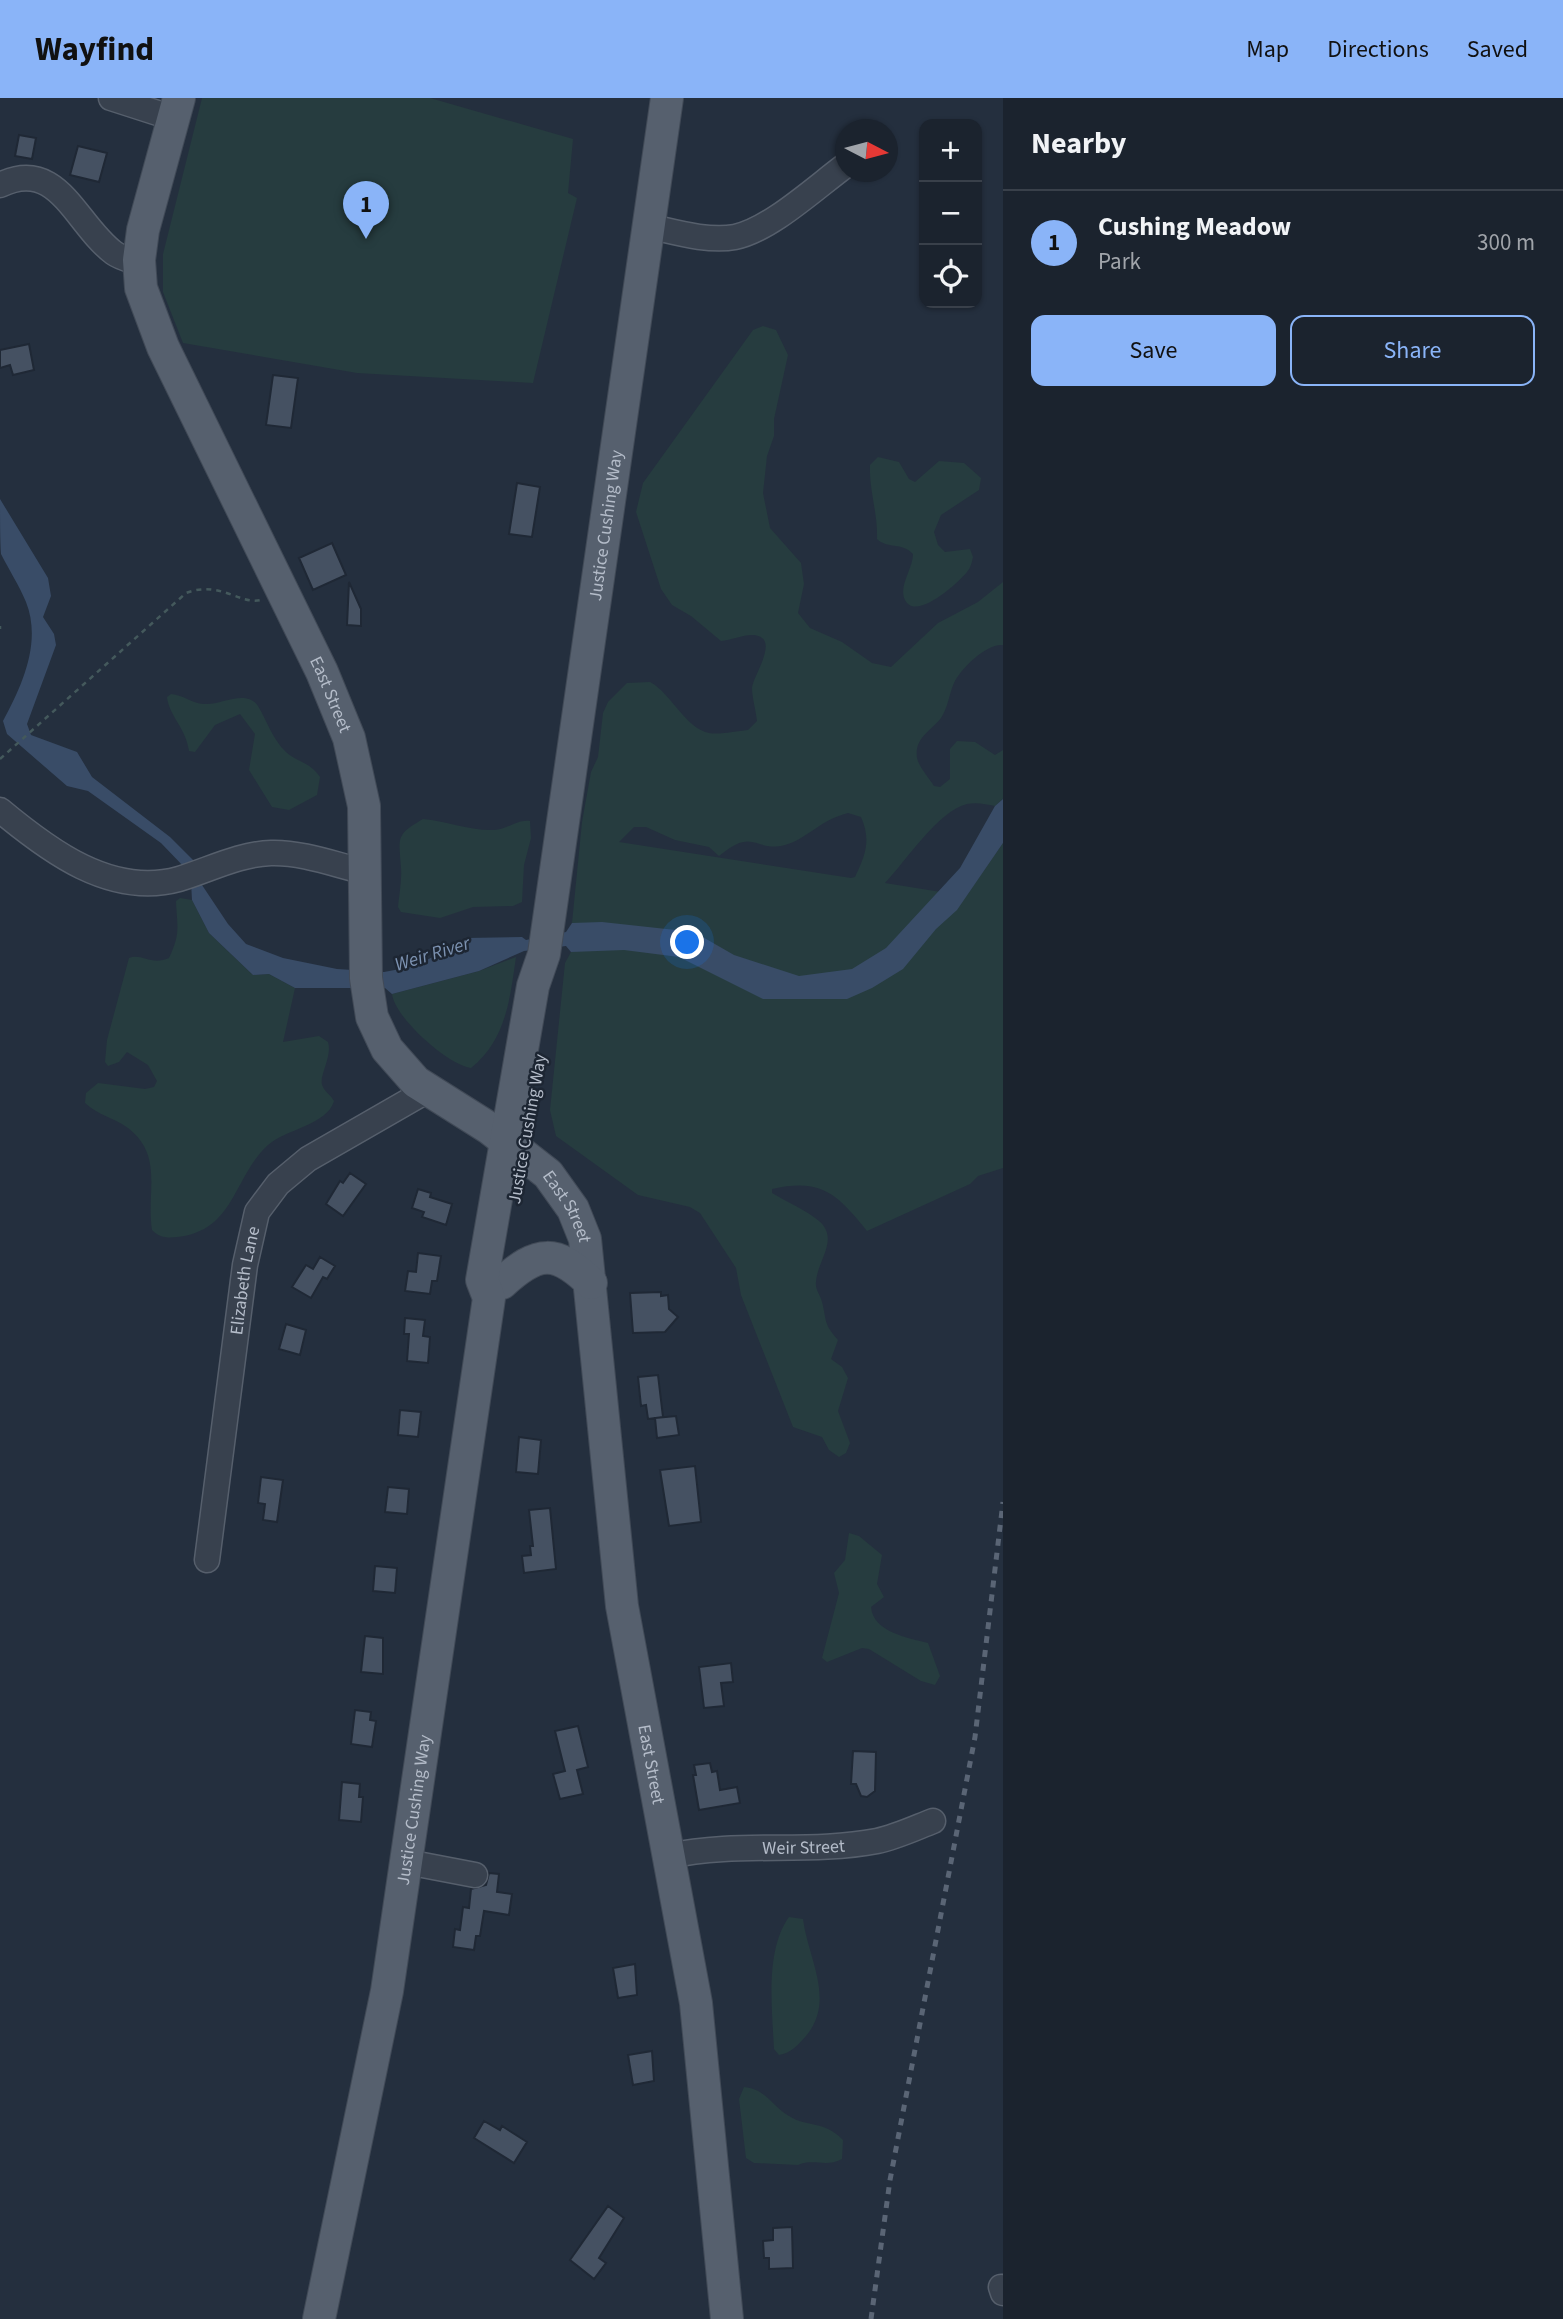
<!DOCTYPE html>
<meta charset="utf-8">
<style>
body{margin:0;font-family:"Source Sans 3",sans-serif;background:#242b36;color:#f1f3f6}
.controls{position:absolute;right:21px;top:21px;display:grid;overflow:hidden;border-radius:14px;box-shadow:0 2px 5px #0004}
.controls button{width:63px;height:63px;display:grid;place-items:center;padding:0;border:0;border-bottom:2px solid #39404a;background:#1b232e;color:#f1f3f6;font:35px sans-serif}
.compass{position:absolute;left:835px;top:21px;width:63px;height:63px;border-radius:50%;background:#1b232e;box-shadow:0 2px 5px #0004;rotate:96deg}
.you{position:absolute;left:688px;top:845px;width:24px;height:24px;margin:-18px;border:5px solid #fff;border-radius:50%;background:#1a73e8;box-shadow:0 0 0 10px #1a73e833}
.badge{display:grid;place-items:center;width:46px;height:46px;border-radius:50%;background:#8ab4f8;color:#111;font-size:23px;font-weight:700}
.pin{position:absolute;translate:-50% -58px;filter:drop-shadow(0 2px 4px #0008)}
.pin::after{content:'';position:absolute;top:37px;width:24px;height:21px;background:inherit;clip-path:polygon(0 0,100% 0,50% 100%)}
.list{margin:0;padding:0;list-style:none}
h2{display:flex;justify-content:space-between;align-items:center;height:91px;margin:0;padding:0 28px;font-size:30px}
h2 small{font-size:23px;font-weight:400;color:#a0a4aa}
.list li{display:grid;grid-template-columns:46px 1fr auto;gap:21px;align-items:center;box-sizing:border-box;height:105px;padding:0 28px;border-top:2px solid #39404a}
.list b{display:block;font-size:26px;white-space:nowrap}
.list p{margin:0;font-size:23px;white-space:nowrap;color:#a0a4aa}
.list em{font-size:23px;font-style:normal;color:#a0a4aa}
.actions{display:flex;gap:14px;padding:21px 28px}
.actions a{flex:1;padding:16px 0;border:2px solid #8ab4f8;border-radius:14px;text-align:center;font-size:24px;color:#8ab4f8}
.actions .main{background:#8ab4f8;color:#111}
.icon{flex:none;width:38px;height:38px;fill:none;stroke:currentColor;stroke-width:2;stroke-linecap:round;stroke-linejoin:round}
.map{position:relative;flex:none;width:1003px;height:2221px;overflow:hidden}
header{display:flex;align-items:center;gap:42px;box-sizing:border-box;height:98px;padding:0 35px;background:#8ab4f8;color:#111}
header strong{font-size:33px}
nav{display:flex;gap:38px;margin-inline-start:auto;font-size:24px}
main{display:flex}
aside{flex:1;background:#1b232e}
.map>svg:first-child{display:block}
</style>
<header>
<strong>Wayfind</strong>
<nav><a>Map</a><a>Directions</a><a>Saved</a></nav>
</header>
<main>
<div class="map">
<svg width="1003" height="2221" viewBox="0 0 1003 2221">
<rect width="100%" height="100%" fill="#242f3e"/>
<path fill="#263c3f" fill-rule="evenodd" d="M202,0H430L573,41L568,95L577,100L533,285L357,275L183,245L163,194V156Z
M763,228L776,232L788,257L774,321V338L767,358L763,395L770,430L801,465L804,486L798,515L810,530L842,544L872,565L891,569L938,525L978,504L1003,484V547C987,545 961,570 954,585C949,596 948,610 941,620C931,633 914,640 917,660C919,669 929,680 934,688L940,689L950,681V651L957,643L975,644L995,657L1003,652V701L995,708C986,706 976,704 967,706C938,713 906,763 885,785L966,798L1003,745V1070L978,1078L970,1086L867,1133C837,1096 822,1080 772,1091V1095C787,1104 806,1112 819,1123C840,1141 817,1163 816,1184C815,1192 820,1196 822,1204C827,1223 823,1225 838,1242L831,1261L842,1269L848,1280L838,1313L850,1345L846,1355L839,1359L829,1352L822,1339L793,1329L741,1197L736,1170L700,1115L690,1109L638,1097L556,1038L550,1012L565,865L571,854L576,853L579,825H572L582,724L591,674L598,659L603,615L608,604L627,585L650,584C671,595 685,630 709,635C720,637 736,633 748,632L757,623C756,613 752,599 752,590C753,577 781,540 754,537C745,536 731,542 721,543L691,518L672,507L661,491L636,414L643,385L753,232ZM848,715L861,719C871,742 866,756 855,779L851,780L619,744L634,729H646L675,742L709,749L719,758C755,728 754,755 785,747C807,741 820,722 848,715Z
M878,359L899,364L909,381L915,384L939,363L964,365L981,380L979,392L941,417L934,434L938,447L945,454L970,451L973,459C972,463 971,470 967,474C959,484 916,524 905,502C898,488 913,471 913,456C902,444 887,451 877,441C878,415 869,393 870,367Z
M171,596C184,597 194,607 207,606C222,606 247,591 258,608C267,623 273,642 286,654C298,665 309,663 320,679L317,697L289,712L272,709L249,672L255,636L240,616L215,627L195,654L189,653C186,630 169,618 167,599Z
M423,721C446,723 470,733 494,732C507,732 517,721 530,723L531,740L524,767L522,804L513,808L473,809L440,820L401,814L398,809C399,797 402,783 401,770C399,740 395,737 423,721Z
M180,800L192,802L209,835L253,877L269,876L295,890L283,944L319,938L328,944C333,959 317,980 323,989C325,994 331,997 334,1003C327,1027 286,1031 268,1047C233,1079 235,1133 177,1139C167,1140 160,1140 152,1132C146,1094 164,1058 128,1030C113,1019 99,1018 85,1005L86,995L98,985L145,991L154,989L157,983L148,967L127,954L119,964L108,968L105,964L107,942L129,860C142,855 151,868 169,860C181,835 177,829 176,803Z
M516,859C510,901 506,942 471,970C448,967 395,920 392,896L479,873Z
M849,1435L859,1438L882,1457L877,1486L884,1499L871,1509C873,1534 908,1540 928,1545L940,1578L935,1587L921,1583L869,1551L862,1550L827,1564L822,1560L839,1495L834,1475L845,1462Z
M789,1819L803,1821C808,1861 836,1902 806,1938C798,1947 791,1955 779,1957L774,1951C772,1910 765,1852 789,1819Z
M744,1989C766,1991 772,2008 789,2018C808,2030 824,2022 843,2042L842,2061C825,2070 815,2060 798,2067L754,2065L746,2060L739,2001Z"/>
<path fill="#394c67" d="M0,401L48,480L51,498L43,519L54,536L56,547L27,626L31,637L77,654L92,679L170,739L194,763L198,781L228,826L246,846L283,860L337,871L384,874L416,868L467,840L522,839L526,842L566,834L572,825L602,824L694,834L734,857L799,878L852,871L886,850L960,770L995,708L1003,701V745L957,812L936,831L903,871L872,890L847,901H763L679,859L624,852L571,854L566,848L524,853L479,873L392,896L385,890H295L269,876L253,877L209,835L192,802L191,784L186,771L161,745L88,693L67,688L7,636L3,623C22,588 42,544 26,504C19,487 9,472 1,456C0,442 0,416 0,401Z"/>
<path fill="#455162" stroke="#1f2835" stroke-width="2" d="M19,37L36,40L32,61L15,58Z
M78,48L107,55L99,84L70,77Z
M29,246L34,272L13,277L10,267L0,270V252Z
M273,277L298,280L291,330L266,327Z
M517,385L540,389L532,439L509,436Z
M332,445L346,477L313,492L299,460Z
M349,484L361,511V528L347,527Z
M350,1075L366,1086L343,1118L326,1106L340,1083L343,1085Z
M418,1091L431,1095L430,1099L452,1106L446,1127L422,1119L424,1114L412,1110Z
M418,1155L441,1158L437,1183H432L430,1196L405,1193L408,1173L416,1174Z
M320,1159L335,1168L327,1181L323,1179L311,1200L292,1189L306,1167L313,1171Z
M661,1194V1198L668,1197L669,1211L678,1219L665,1234L633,1235L630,1195Z
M405,1220L425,1222L423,1238L430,1239L428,1265L407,1263L409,1236H404Z
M286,1226L306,1232L300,1257L279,1251Z
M658,1277L663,1319L648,1321L646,1307L641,1308L638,1279Z
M400,1312L421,1314L418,1339L398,1337Z
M676,1318L679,1337L657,1340L655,1320Z
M519,1339L541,1342L538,1376L516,1374Z
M695,1368L701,1424L669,1428L660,1372Z
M261,1379L283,1382L277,1424L263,1422L265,1406L258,1405Z
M388,1389L409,1391L407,1416L385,1414Z
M550,1410L556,1471L524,1475L522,1458L531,1457L530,1448H533L529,1412Z
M375,1468L397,1470L395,1495L373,1493Z
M365,1538L383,1540V1576L361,1574Z
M731,1565L733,1584L721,1585L724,1608L704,1610L699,1569Z
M355,1612L371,1614L370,1622L376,1623L372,1649L351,1646Z
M578,1628L588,1669L577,1672L583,1696L560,1701L553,1676L565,1673L555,1633Z
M853,1653L876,1654L875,1693L867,1699L861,1698L856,1686H851Z
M710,1665L712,1674L717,1673L720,1692L737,1689L740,1705L699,1712L693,1677H696L694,1667Z
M342,1684L360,1686L359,1699H363L361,1724L339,1722Z
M489,1775L499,1776L497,1794L512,1796L509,1817L484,1813L480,1838H476L474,1852L453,1849L455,1831L460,1832L463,1809L469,1810L471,1791L486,1787Z
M635,1866L637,1897L618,1900L613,1870Z
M652,1953L654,1983L633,1987L628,1957Z
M484,2023L500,2032L502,2028L527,2044L514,2065L474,2040Z
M608,2108L624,2120L599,2160L606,2165L594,2181L570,2162Z
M792,2129L793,2170L769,2171V2160H764L763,2143L773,2142V2130Z"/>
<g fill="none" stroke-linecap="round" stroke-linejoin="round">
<g stroke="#565f6c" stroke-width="27">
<g id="minor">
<path d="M111,0L173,20"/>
<path d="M0,87C58,58 75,126 114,155C121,160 131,162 139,165"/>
<path d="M648,128C675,134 708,144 735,139C770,132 816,89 846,67"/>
<path d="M0,712C48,752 111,800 179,781C209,772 239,756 271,755C302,754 336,767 366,774"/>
<path id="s1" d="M207,1462L245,1167L257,1114L278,1086L308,1061L428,992"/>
<path id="s2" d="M669,1758C738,1743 809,1756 877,1743C896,1739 915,1730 933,1723"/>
<path d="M407,1764L475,1777"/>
<path d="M1001,2189L1003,2195"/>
</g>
</g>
<g stroke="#414a57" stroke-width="34">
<g id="major">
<path id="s3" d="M179,0L143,132L139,162L141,190L163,249L322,574L349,640L364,708L366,880L372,919L387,951L416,984L489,1030L548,1076L573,1111L585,1141L622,1508L696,1905L727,2221"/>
<path d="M502,1185C538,1152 556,1151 591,1185"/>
<path id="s4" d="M319,2221L387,1893L489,1200L482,1182L533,888L544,856L667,0"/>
</g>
</g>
<path stroke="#44595c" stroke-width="2.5" stroke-dasharray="5 5" stroke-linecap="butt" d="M0,528V531
M0,661L186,495C220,482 239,507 261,502"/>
<use href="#minor" stroke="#38414e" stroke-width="24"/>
<use href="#major" stroke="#56606e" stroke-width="32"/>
<path stroke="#5a6575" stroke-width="5" stroke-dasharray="7 7" stroke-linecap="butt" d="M871,2221L890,2082L975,1639L1003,1404"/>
</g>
<g text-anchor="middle" stroke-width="5" stroke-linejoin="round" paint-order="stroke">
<g font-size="18" fill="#b4bcc9" stroke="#1d2633">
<text dy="6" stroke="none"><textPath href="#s4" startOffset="1820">Justice Cushing Way</textPath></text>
<text dy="6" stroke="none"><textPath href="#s3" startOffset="644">East Street</textPath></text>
<text transform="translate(527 1031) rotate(-80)" y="6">Justice Cushing Way</text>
<text dy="6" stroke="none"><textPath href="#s3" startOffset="1251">East Street</textPath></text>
<text dy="6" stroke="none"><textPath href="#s1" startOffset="282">Elizabeth Lane</textPath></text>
<text dy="6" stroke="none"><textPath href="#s3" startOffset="1818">East Street</textPath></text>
<text dy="6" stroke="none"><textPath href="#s4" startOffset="518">Justice Cushing Way</textPath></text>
<text dy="6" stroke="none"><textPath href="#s2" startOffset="135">Weir Street</textPath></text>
</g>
<g font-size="19" font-style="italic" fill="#7c92b1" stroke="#1d2633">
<text transform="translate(432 855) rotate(-17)" y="7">Weir River</text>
</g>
</g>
</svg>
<div class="controls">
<button>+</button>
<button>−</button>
<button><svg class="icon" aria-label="locate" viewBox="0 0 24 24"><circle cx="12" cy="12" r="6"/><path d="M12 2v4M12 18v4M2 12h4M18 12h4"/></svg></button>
</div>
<svg class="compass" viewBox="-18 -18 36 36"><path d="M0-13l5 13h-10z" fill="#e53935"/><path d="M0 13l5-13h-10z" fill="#a0a4aa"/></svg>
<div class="you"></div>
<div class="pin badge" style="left:366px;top:141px">1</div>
</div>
<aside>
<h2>Nearby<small></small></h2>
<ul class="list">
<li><span class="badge">1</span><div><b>Cushing Meadow</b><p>Park</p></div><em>300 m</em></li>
</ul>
<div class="actions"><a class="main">Save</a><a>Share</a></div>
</aside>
</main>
